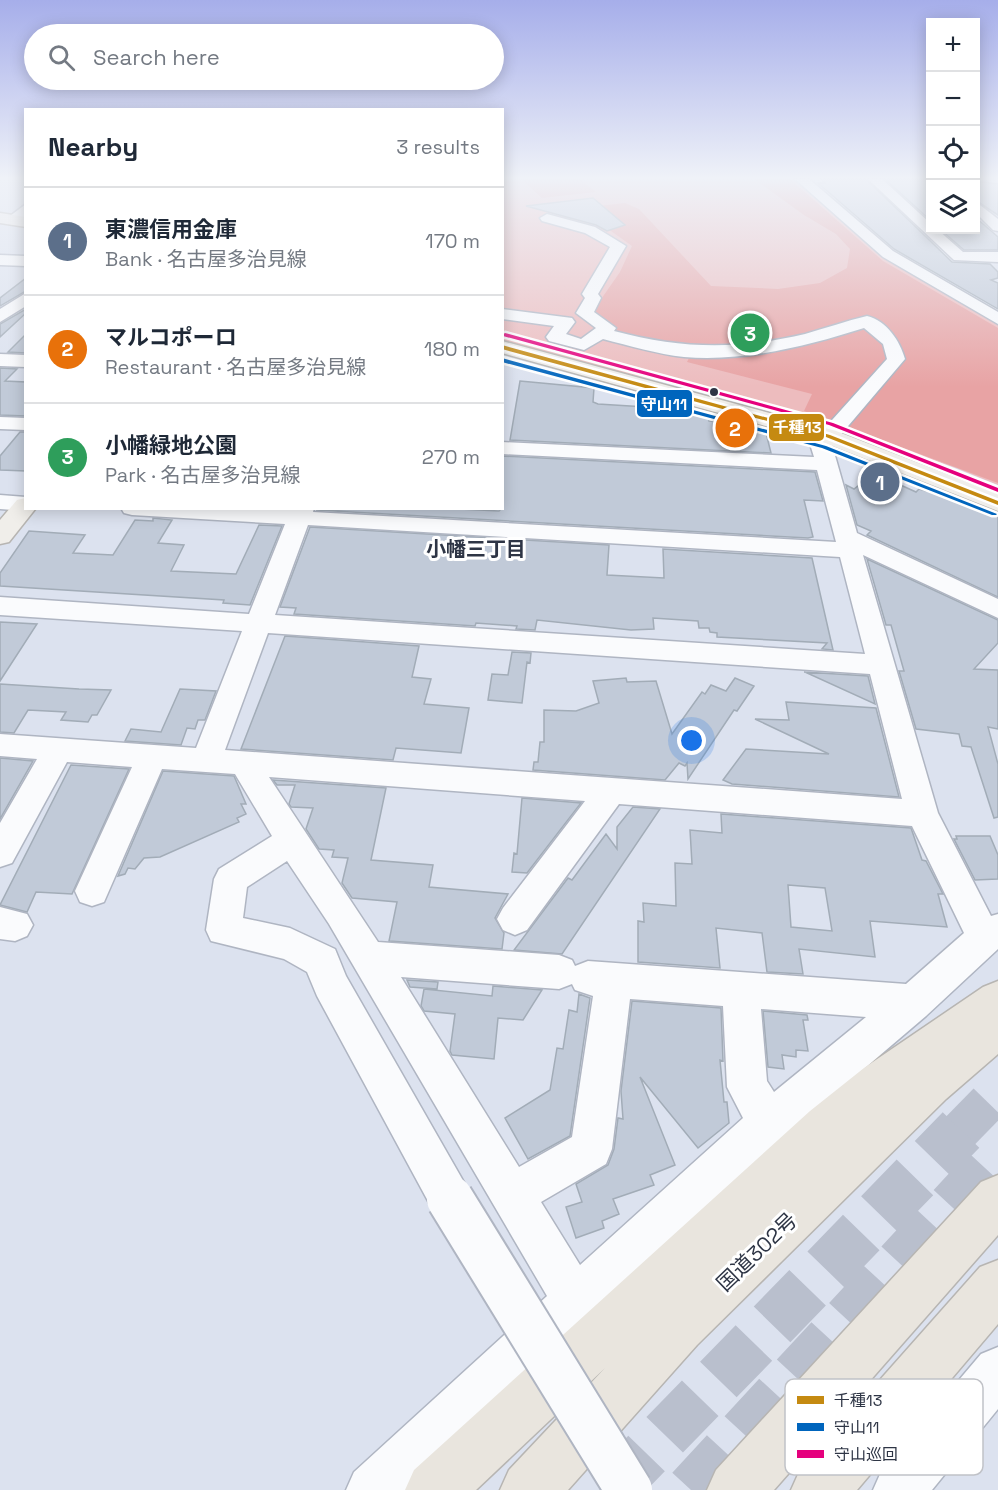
<!DOCTYPE html>
<meta charset="utf-8">
<style>
body{margin:0;font-family:"Space Grotesk","Noto Sans JP",sans-serif;background:#f2f2f3;color:#1f2937}
.controls{position:absolute;right:18px;top:18px;display:grid;overflow:hidden;border-radius:0px;box-shadow:0 3px 15px #0003}
.controls button{width:54px;height:54px;display:grid;place-items:center;padding:0;border:0;border-bottom:2px solid #e0e1e3;background:#fff;color:#1f2937;font:30px sans-serif}
.you{position:absolute;left:692px;top:741px;width:21px;height:21px;margin:-15px;border:4px solid #fff;border-radius:50%;background:#1a73e8;box-shadow:0 0 0 9px #1a73e833}
.badge{display:grid;place-items:center;width:39px;height:39px;border-radius:50%;background:#6b7280;color:#fff;font-size:20px;font-weight:700}
.pin{position:absolute;translate:-50% -50%;border:3px solid #fff;box-shadow:0 2px 6px #0006}
.list{margin:0;padding:0;list-style:none}
h2{display:flex;justify-content:space-between;align-items:center;height:78px;margin:0;padding:0 24px;font-size:26px}
h2 small{font-size:20px;font-weight:400;color:#747a83}
.list li{display:grid;grid-template-columns:39px 1fr auto;gap:18px;align-items:center;box-sizing:border-box;height:108px;padding:0 24px;border-top:2px solid #e0e1e3}
.list b{display:block;font-size:22px;white-space:nowrap}
.list p{margin:0;font-size:20px;white-space:nowrap;color:#747a83}
.list em{font-size:20px;font-style:normal;color:#747a83}
.icon{flex:none;width:33px;height:33px;fill:none;stroke:currentColor;stroke-width:2;stroke-linecap:round;stroke-linejoin:round}
.map{position:relative;flex:none;width:998px;height:1490px;overflow:hidden}
.search{position:absolute;background:#fff;box-shadow:0 3px 15px #0003;left:24px;top:24px;width:480px;height:66px;display:flex;align-items:center;gap:15px;box-sizing:border-box;padding:0 21px;border-radius:33px;color:#747a83;font-size:22px}
.panel{position:absolute;background:#fff;box-shadow:0 3px 15px #0003;left:24px;top:108px;width:480px;height:402px;border-radius:0px}
.map>svg:first-child{display:block}
</style>
<div class="map">
<svg width="998" height="1490" viewBox="0 0 998 1490">
<rect width="100%" height="100%" fill="#dce2ef"/>
<path fill="#edbcbe" d="M502,179H796L885,256L998,323V485L956,468L779,407L569,361L503,343Z"/>
<path fill="#e8a3a4" d="M521,179H580L596,192L542,198Z
M754,179H790L883,261L998,328V483L804,411L812,394L687,362L691,354C665,347 644,335 618,335L595,314L597,305L620,272L632,246L604,226L563,217L556,211L625,203L639,209L711,286L778,289L820,283L847,268L850,249L836,234L804,215Z"/>
<path fill="#c1cad8" stroke="#a2acb7" stroke-width="1.5" fill-rule="evenodd" d="M821,179H866L952,262L990,264L998,272V278L991,280L998,283V309L894,249L818,183H825Z
M885,179H930V220Z
M975,181L998,184V215L975,200Z
M593,198L625,225L607,231L596,225L526,206Z
M975,217L998,237V250H964L941,230H975Z
M26,278V291L0,306V298Z
M26,309V313L0,337V324Z
M26,334V353L8,352Z
M0,368L17,369L5,381L26,382V416L0,415Z
M520,381L594,388L593,402L598,404L678,409V412L708,413L709,421L743,424V428L765,429L771,453L510,440Z
M20,432H26V471L0,470V456Z
M502,456L815,472L823,501L804,500L813,537L808,538L316,510L439,508L499,511L502,508Z
M874,473L916,492L919,489L926,491L930,488L998,516V597L867,535L871,531L857,525L846,485L854,489Z
M153,518L172,520L158,543L184,545L171,571L236,574L259,525L282,526L250,605L223,603L224,600L0,586V573L29,531L85,535L73,553L113,555L135,520L153,521Z
M310,527L609,545L607,575L664,578L663,549L812,558L833,650L822,649L827,643L717,637V633L710,632L709,628H699L698,621L653,618L654,629L631,630L537,620L535,630L516,629L517,626L476,623L475,626L294,614L296,608L280,607Z
M867,559L998,620V643L974,669L998,670V729L988,727L998,764V817L994,818L971,747L962,746L959,734L916,729L899,671H904L891,625H886Z
M0,622L37,624L0,681Z
M285,636L419,646L412,677L431,679L424,704L469,708L461,753L396,748L393,760L241,749Z
M512,652L531,653L530,663L527,662L522,703L488,700L492,674L508,675Z
M804,672L868,676L875,704L805,672Z
M626,678L627,682L656,681L672,734L702,692L705,694L711,685L726,691L735,678L754,686L737,711L734,710L688,779L687,763L685,766L679,763L665,780L533,770L534,762H538L540,742H544V710L576,711L599,703L593,681Z
M0,684L79,689L111,690L97,715H92L88,722L61,720L66,712L28,710L14,733L0,732Z
M180,689L216,691L205,720H198L195,729L187,728L181,745L125,741L131,729L161,732Z
M786,702L876,708L899,797L732,784L723,780L746,749L829,754L755,719L789,720Z
M0,758L33,761L0,819Z
M71,765L129,769L72,894L36,892L27,912L0,905Z
M163,771L234,776L246,804H241L246,814L237,818L239,822L160,857L144,858L135,869L128,868L125,874L118,876Z
M273,780L386,788L371,860L433,865L429,887L508,894L495,918L504,933L502,949L389,941L397,902L352,898L342,883L348,858L332,857L334,850L319,849L306,829L313,808L291,807L289,804L295,785H277Z
M522,798L581,803L527,873L512,872L514,853L517,854Z
M633,807L660,809L562,954L514,950L568,878L572,880L606,834L617,849V827Z
M721,814L911,828L922,860L926,861L943,894H938L947,927L870,921L875,957L799,949L803,974L767,972L762,933L716,928L720,968L638,962V921L644,922L643,903L676,906L675,863L692,864L690,830L722,833ZM788,885L825,888L832,931L791,927Z
M956,836H990L998,855V879L975,880L954,839H957Z
M407,980L438,982L437,989L410,987Z
M493,986L542,990L523,1020L498,1018L494,1059L452,1055L450,1051L455,1014L424,1011L421,1006L424,989L492,996Z
M579,994L590,998L570,1136L528,1159L505,1118L550,1090L557,1048L563,1049L569,1010L577,1012Z
M632,1001L721,1008L723,1061L720,1060L724,1102H727L729,1123L698,1148L640,1077L675,1165L650,1175L654,1185L613,1199L619,1214L602,1221L604,1228L576,1238L566,1207L582,1202L576,1184L608,1165L614,1149L618,1118L623,1119L621,1091Z
M763,1011L807,1015L808,1020H803L808,1051L796,1050V1057L782,1055L784,1069L768,1067Z"/>
<g fill="none" stroke-linecap="round" stroke-linejoin="round">
<path stroke="#b9bfcd" stroke-width="40" stroke-dasharray="40 20" stroke-linecap="butt" d="M960,1131L998,1092"/>
<path stroke="#b9bfcd" stroke-width="51" stroke-dasharray="51 26" stroke-linecap="butt" d="M611,1490L961,1130
M691,1490L998,1158"/>
<g stroke="#afb5c2" stroke-width="3">
<path id="minor" d="M795,179H809L893,251L998,312V324L883,257Z
M868,179H882L930,223V230H938L963,252H998V262L954,260Z
M976,202L998,219V231L993,230L976,213Z
M26,204V216L18,222H8L6,219Z
M547,214L595,227L626,246L598,294L601,298L594,312L616,328L614,331C681,349 737,350 805,334C826,328 846,321 867,316C887,321 900,341 905,359L832,445L857,533L998,599V618L863,555L938,813L991,916L998,914V949L926,1016L784,1137L410,1490H346L354,1472L547,1296L329,924L287,861L247,887L243,918L290,928L335,949L346,976L465,1184L472,1199L465,1214L450,1221L435,1214L317,996L307,972L284,959L211,941L206,930L214,879L219,869L272,836L235,774L162,769L104,902L92,906L80,902L75,891L132,767L67,762L12,863L0,867V823L37,759L0,756V734L196,748L242,631L0,615V597L249,614L285,524L132,515L124,513L121,508H314L313,512L836,542L817,470L502,454V442L814,457L810,444L814,440L887,359L883,344L864,328C807,346 745,362 684,357C657,354 630,346 603,339L584,350L549,341L546,337L554,326L502,319V309L572,318L575,322L566,334L581,339L596,328L576,313L585,298L582,294L610,247L585,233L542,221L540,218ZM308,525L840,557L865,654L275,615ZM268,633L870,674L902,799L225,750ZM269,777L585,801L503,908L497,919L503,930L515,935L527,930L619,804L912,826L964,933L906,984L588,961L575,966L572,960L559,955L378,942ZM401,977L559,989L572,984L575,990L593,996L572,1137L519,1167ZM630,999L723,1006L727,1087L743,1118L580,1265L541,1202L606,1164L612,1149ZM761,1009L866,1017L774,1092L767,1081Z
M0,255L26,256V266L0,265Z
M26,293V306L0,322V309Z
M0,354L26,355V367L0,366Z
M0,417L26,418V430L0,429Z
M0,495L26,497V508H34L26,511L0,509Z
M0,907L27,914L33,925L27,936L15,941L0,939Z
M998,1347V1409L932,1490H873L881,1472L981,1354Z"/>
</g>
<g stroke="#b7b5b2" stroke-width="3">
<path id="major" d="M0,213L26,217V227L0,223Z
M502,341L836,431L998,494V511L820,441L502,353Z
M26,498V508H36L9,542L0,544V520L17,500Z"/>
</g>
<g stroke="#b7b5b2" stroke-width="3">
<path id="highway" d="M998,981V1054L946,1099L697,1345L568,1490H500L509,1470L605,1368L476,1490H405L414,1470L810,1111L864,1068L983,987Z
M998,1175V1235L774,1490H707L716,1470L981,1182Z
M998,1260V1324L857,1490H791L800,1470L980,1267Z"/>
</g>
<use href="#minor" fill="#fafbfd" fill-rule="evenodd"/>
<use href="#major" fill="#f0eeea" fill-rule="evenodd"/>
<use href="#highway" fill="#e9e5de" fill-rule="evenodd"/>
<g stroke="#afb5c2" stroke-width="50" stroke-linecap="butt">
<path id="minor-bridge" d="M450,1199L629,1490"/>
</g>
<use href="#minor-bridge" stroke="#fafbfd" stroke-width="46"/>
<g stroke="#fff" stroke-width="5">
<path id="bus-1" d="M502,345L830,435L998,501V505L826,437L502,349Z"/>
</g>
<g stroke="#fff" stroke-width="5">
<path id="bus-2" d="M502,358L826,446L997,514L996,515H992L822,448L502,362Z"/>
</g>
<g stroke="#fff" stroke-width="5">
<path id="bus-3" d="M505,333L833,423L998,488V492L829,425L503,336L502,335Z"/>
</g>
<use href="#bus-1" fill="#c58a11" fill-rule="evenodd"/>
<use href="#bus-2" fill="#0065bd" fill-rule="evenodd"/>
<use href="#bus-3" fill="#e5007d" fill-rule="evenodd"/>
</g>
<linearGradient id="sky" x2="0" y2="1"><stop stop-color="#a6aeea"/><stop offset="0.46" stop-color="#eff2f8"/><stop offset="1" stop-color="#eff2f8" stop-opacity="0"/></linearGradient>
<rect width="998" height="387" fill="url(#sky)"/>
<circle fill="#2e3545" stroke="#fff" stroke-width="2" cx="714" cy="392" r="5"/>
<g text-anchor="middle" stroke-width="6" stroke-linejoin="round" paint-order="stroke">
<g font-size="20" font-weight="bold" fill="#2e3545" stroke="#fff">
<text x="476" y="556">小幡三丁目</text>
</g>
<g font-size="21" fill="#2e3545" stroke="#fff">
<text transform="translate(757 1252) rotate(-44)" y="7">国道302号</text>
</g>
</g>
<rect x="785" y="1379" width="198" height="96" rx="9" fill="#fff" stroke="#c0c2c7" stroke-width="1.5"/>
<rect x="797" y="1396" width="27" height="8" fill="#c58a11"/>
<rect x="797" y="1423" width="27" height="8" fill="#0065bd"/>
<rect x="797" y="1450" width="27" height="8" fill="#e5007d"/>
<g font-size="16" fill="#2e3545">
<text x="834" y="1406">千種13</text>
<text x="834" y="1433">守山11</text>
<text x="834" y="1460">守山巡回</text>
</g>
<g stroke="#fff" stroke-width="2">
<rect x="636" y="389" width="57" height="29" rx="6" fill="#0065bd"/>
<rect x="768" y="413" width="57" height="29" rx="6" fill="#c58a11"/>
</g>
<g font-size="16" text-anchor="middle" font-weight="bold" fill="#fff">
<text x="664" y="410">守山11</text>
<text x="797" y="433">千種13</text>
</g>
</svg>
<div class="controls">
<button>+</button>
<button>−</button>
<button><svg class="icon" aria-label="locate" viewBox="0 0 24 24"><circle cx="12" cy="12" r="6"/><path d="M12 2v4M12 18v4M2 12h4M18 12h4"/></svg></button>
<button><svg class="icon" aria-label="layers" viewBox="0 0 24 24"><path d="M12 4l9 5-9 5-9-5zM3 14l9 5 9-5"/></svg></button>
</div>
<div class="you"></div>
<div class="pin badge" style="left:880px;top:482px;background:#5c6f8a">1</div>
<div class="pin badge" style="left:735px;top:428px;background:#e8710a">2</div>
<div class="pin badge" style="left:750px;top:333px;background:#2e9e5b">3</div>
<div class="search"><svg class="icon" aria-label="search" viewBox="0 0 24 24"><circle cx="10" cy="10" r="6"/><path d="M15 15l6 6"/></svg>Search here</div>
<section class="panel">
<h2>Nearby<small>3 results</small></h2>
<ul class="list">
<li><span class="badge" style="background:#5c6f8a">1</span><div><b>東濃信用金庫</b><p>Bank · 名古屋多治見線</p></div><em>170 m</em></li>
<li><span class="badge" style="background:#e8710a">2</span><div><b>マルコポーロ</b><p>Restaurant · 名古屋多治見線</p></div><em>180 m</em></li>
<li><span class="badge" style="background:#2e9e5b">3</span><div><b>小幡緑地公園</b><p>Park · 名古屋多治見線</p></div><em>270 m</em></li>
</ul>
</section>
</div>
